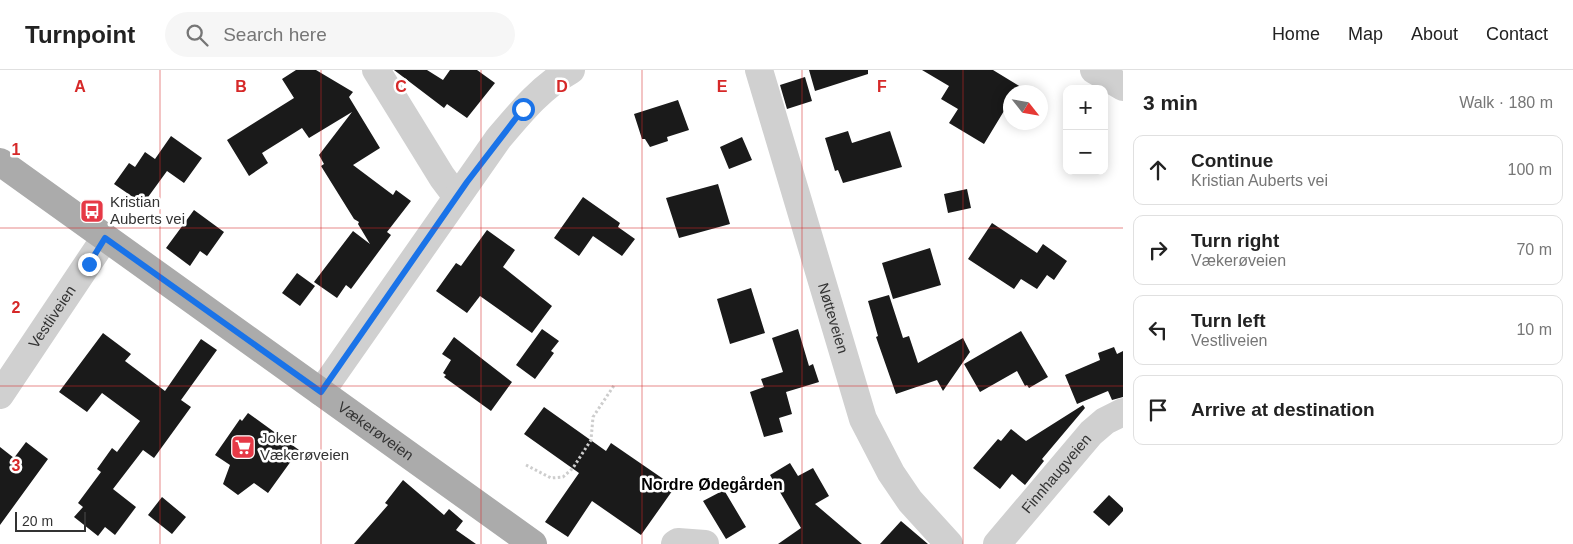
<!DOCTYPE html>
<meta charset="utf-8">
<style>
body{margin:0;font-family:Helvetica,sans-serif;background:#f6f6f6;color:#222}
.controls{position:absolute;right:15px;top:15px;display:grid;overflow:hidden;border-radius:10px;box-shadow:0 2px 12px #0003}
.controls button{width:45px;height:45px;display:grid;place-items:center;padding:0;border:0;border-bottom:1px solid #e0e0e0;background:#fff;color:#222;font:25px sans-serif}
.compass{position:absolute;left:1003px;top:15px;width:45px;height:45px;border-radius:50%;background:#fff;box-shadow:0 2px 12px #0003;rotate:121deg}
.scale{position:absolute;left:15px;bottom:12px;width:71px;box-sizing:border-box;padding-left:5px;border:2px solid #333;border-top:0;font-size:14px;line-height:18px;white-space:nowrap;color:#333;-webkit-text-stroke:4px #fff;paint-order:stroke}
.stop{position:absolute;width:15px;height:15px;margin:-11px;border:4px solid #1a73e8;border-radius:50%;background:#fff}
.stop.end{background:#1a73e8;border-color:#fff;box-shadow:0 1px 5px #0008}
.list{margin:0;padding:0;list-style:none}
h2{display:flex;justify-content:space-between;align-items:center;height:65px;margin:0;padding:0 20px;font-size:21px}
h2 small{font-size:16px;font-weight:400;color:#767676}
.list li{display:grid;grid-template-columns:32px 1fr auto;gap:15px;align-items:center;box-sizing:border-box;height:70px;margin:0 10px 10px;padding:0 10px;border:1px solid #e0e0e0;border-radius:10px}
.list b{display:block;font-size:19px;white-space:nowrap}
.list p{margin:0;font-size:16px;white-space:nowrap;color:#767676}
.list em{font-size:16px;font-style:normal;color:#767676}
.icon{flex:none;width:28px;height:28px;fill:none;stroke:currentColor;stroke-width:2;stroke-linecap:round;stroke-linejoin:round}
.map{position:relative;flex:none;width:1123px;height:474px;overflow:hidden}
header{display:flex;align-items:center;gap:30px;box-sizing:border-box;height:70px;padding:0 25px;background:#fff;border-bottom:1px solid #e0e0e0}
header strong{font-size:24px}
nav{display:flex;gap:28px;margin-inline-start:auto;font-size:18px}
.search{width:350px;height:45px;background:#f6f6f6;display:flex;align-items:center;gap:12px;box-sizing:border-box;padding:0 18px;border-radius:28px;color:#767676;font-size:19px}
main{display:flex}
aside{flex:1;background:#fff}
.map>svg:first-child{display:block}
</style>
<header>
<strong>Turnpoint</strong>
<div class="search"><svg class="icon" aria-label="search" viewBox="0 0 24 24"><circle cx="10" cy="10" r="6"/><path d="M15 15l6 6"/></svg>Search here</div>
<nav><a>Home</a><a>Map</a><a>About</a><a>Contact</a></nav>
</header>
<main>
<div class="map">
<svg width="1123" height="474" viewBox="0 0 1123 474">
<rect width="100%" height="100%" fill="#fff"/>
<path fill="#1a1a1a" d="M296,0H316L353,22L349,27L380,78L353,95L393,125L396,120L411,131L387,162L391,165L351,219L346,215L337,228L314,212L353,161L370,174L358,154L359,152L354,149L321,96L324,94L319,85L352,42L309,68L302,58L262,83L268,93L249,106L227,70L294,28L282,9Z
M394,0H427L443,10L450,0H477L495,13L467,48L447,34L444,38Z
M809,0H868V4L815,21Z
M922,0H993L1024,19H1012L1016,21L1010,22V31L984,74L949,53L958,39L941,29L949,16Z
M805,7L812,31L787,39L780,15Z
M678,30L689,60L667,67L668,71L650,77L645,69H642L634,44Z
M848,61L852,73L890,61L902,97L843,113L838,100L835,101L825,68Z
M171,66L202,88L184,113L167,101L143,134L114,114L129,93L135,97L145,82L155,89Z
M742,67L752,90L729,99L720,77Z
M718,114L730,154L679,168L666,128Z
M967,119L971,138L948,143L944,124Z
M583,127L620,153L618,157L635,169L622,186L593,166L579,186L554,168Z
M194,140L224,162L207,186L200,181L190,196L166,178Z
M992,153L1037,183L1043,174L1067,191L1054,210L1047,205L1037,219L1021,209L1014,219L968,189Z
M487,160L515,180L503,197L552,236L532,263L480,226L467,243L436,221L456,193L461,196Z
M930,178L941,215L893,229L882,193Z
M297,203L315,216L300,236L282,223Z
M751,218L765,263L730,274L717,229Z
M889,225L903,268L909,266L918,293L963,268L970,282L943,321L937,310L896,324L876,267L878,266L868,231Z
M542,259L559,271L551,281L554,283L535,309L516,295Z
M798,259L809,296L813,294L819,312L786,322L792,344L779,348L783,362L764,367L750,322L764,317L761,309L783,302L772,268Z
M1021,261L1048,307L1029,318L1027,315L1025,316L1017,301L980,322L964,294Z
M103,263L131,284L125,291L165,321L201,269L217,280L181,330L191,337L154,388L143,380L113,419L136,437L115,465L105,457L98,466L74,447L83,437L78,433L101,402L97,399L112,378L117,382L140,351L102,323L87,342L59,322Z
M454,267L512,312L491,341L444,307L446,305L443,303L451,290L442,284Z
M1114,277L1117,284L1123,281V327L1112,330L1108,321L1077,334L1065,305L1100,290L1098,283Z
M1083,335L1085,338L1042,389L1044,391L1025,415L1012,404L1000,419L973,398L998,369L1001,371L1011,359L1026,371Z
M544,337L606,381L611,373L675,417L641,465L592,431L568,467L545,452L579,403L524,364Z
M248,343L299,380L268,423L254,413L238,425L223,414L230,395L215,385L240,349L242,351Z
M26,372L48,389L0,455V377L14,388Z
M790,393L798,406L813,398L829,426L815,434L862,474H778L801,458L770,405Z
M403,410L444,445L449,439L463,451L456,460L476,474H354L388,435L385,433Z
M724,420L746,457L726,469L703,431Z
M1109,425L1123,438V441L1109,456L1093,442Z
M162,427L186,447L172,464L148,445Z
M901,451L928,474H880Z"/>
<g fill="none" stroke-linecap="round" stroke-linejoin="round">
<path stroke="#cdcdcd" stroke-width="3" stroke-dasharray="2.5 2.5" stroke-linecap="butt" d="M526,395L551,408L563,407L573,398L591,370L593,347L615,314"/>
<g stroke="#d0d0d0" stroke-width="28">
<path d="M376,0L442,107L457,127"/>
<path id="s1" d="M759,0L863,349L891,403L910,431L949,474"/>
<path d="M1094,0L1123,17"/>
<path d="M321,322L498,69C520,43 541,17 571,0"/>
<path id="s2" d="M0,325L105,168"/>
<path d="M675,474L678,472L705,474"/>
<path id="s3" d="M997,474L1091,363L1105,351L1123,342"/>
</g>
<path stroke="#ababab" stroke-width="28" id="s4" d="M0,92L533,474"/>
</g>
<g fill="none" stroke-linecap="round" stroke-linejoin="round">
<path stroke="#1a73e8" stroke-width="6" d="M89,194L105,168L321,322L467,112L523,39"/>
</g>
<path fill="none" stroke="#d62828" stroke-width="1" stroke-opacity="0.55" d="M160,0V474M321,0V474M481,0V474M642,0V474M802,0V474M963,0V474M0,158H1123M0,316H1123"/>
<defs>
<g id="bus-square" transform="scale(1.25)"><rect x="-9" y="-9" width="18" height="18" rx="4" fill="#e63946" stroke="#fff"/><path d="M-5-6H5V4H4V6H2V4H-2V6H-4V4H-5ZM-3.5-4V0h7V-4ZM-3.5 1.2v1.5H-2V1.2ZM2 1.2v1.5H3.5V1.2Z" fill="#fff"/></g>
<g id="supermarket-square" transform="scale(1.25)"><rect x="-9" y="-9" width="18" height="18" rx="4" fill="#e63946" stroke="#fff"/><path d="M-6-5.5h2.5l.6 2H6L4.5 2H-2.5L-4.4-4H-6ZM-1.5 3.2a1.3 1.3 0 1 0 .1 0ZM3 3.2a1.3 1.3 0 1 0 .1 0Z" fill="#fff"/></g>
</defs>
<g fill-rule="evenodd">
<use href="#bus-square" x="92" y="141"/>
<use href="#supermarket-square" x="243" y="377"/>
</g>
<g text-anchor="middle" stroke-width="5" stroke-linejoin="round" paint-order="stroke">
<g font-size="15" fill="#333" stroke="#fff" text-anchor="start">
<text x="110" y="137">Kristian<tspan x="110" dy="17">Auberts vei</tspan></text>
<text x="260" y="373">Joker<tspan x="260" dy="17">Vækerøveien</tspan></text>
</g>
<g font-size="15" fill="#333" stroke="#fff">
<text dy="5" stroke="none"><textPath href="#s2" startOffset="94">Vestliveien</textPath></text>
<text dy="5" stroke="none"><textPath href="#s1" startOffset="259">Nøtteveien</textPath></text>
<text dy="5" stroke="none"><textPath href="#s4" startOffset="462">Vækerøveien</textPath></text>
<text dy="5" stroke="none"><textPath href="#s3" startOffset="92">Finnhaugveien</textPath></text>
</g>
<g font-size="16" font-weight="bold" fill="#000" stroke="#fff">
<text x="712" y="420">Nordre Ødegården</text>
</g>
</g>
<g font-size="16" text-anchor="middle" font-weight="bold" fill="#d62828" stroke="#fff" stroke-width="5" stroke-linejoin="round" paint-order="stroke">
<text x="80" y="22">A</text>
<text x="241" y="22">B</text>
<text x="401" y="22">C</text>
<text x="562" y="22">D</text>
<text x="722" y="22">E</text>
<text x="882" y="22">F</text>
<text x="16" y="85">1</text>
<text x="16" y="243">2</text>
<text x="16" y="401">3</text>
</g>
</svg>
<div class="controls">
<button>+</button>
<button>−</button>
</div>
<svg class="compass" viewBox="-18 -18 36 36"><path d="M0-13l5 13h-10z" fill="#e53935"/><path d="M0 13l5-13h-10z" fill="#767676"/></svg>
<div class="scale">20 m</div>
<div class="stop" style="left:523px;top:39px"></div>
<div class="stop end" style="left:89px;top:194px"></div>
</div>
<aside>
<h2>3 min<small>Walk · 180 m</small></h2>
<ul class="list">
<li><svg class="icon" aria-label="ahead" viewBox="0 0 24 24"><path d="M12 20V5M6 11l6-6 6 6"/></svg><div><b>Continue</b><p>Kristian Auberts vei</p></div><em>100 m</em></li>
<li><svg class="icon" aria-label="right" viewBox="0 0 24 24"><path d="M7 20v-9h11M14 6l5 5-5 5"/></svg><div><b>Turn right</b><p>Vækerøveien</p></div><em>70 m</em></li>
<li><svg class="icon" aria-label="left" viewBox="0 0 24 24"><path d="M17 20v-9H6M10 6l-5 5 5 5"/></svg><div><b>Turn left</b><p>Vestliveien</p></div><em>10 m</em></li>
<li><svg class="icon" aria-label="arrive" viewBox="0 0 24 24"><path d="M6 21V4h12l-3 4 3 4H6"/></svg><div><b>Arrive at destination</b></div></li>
</ul>
</aside>
</main>
